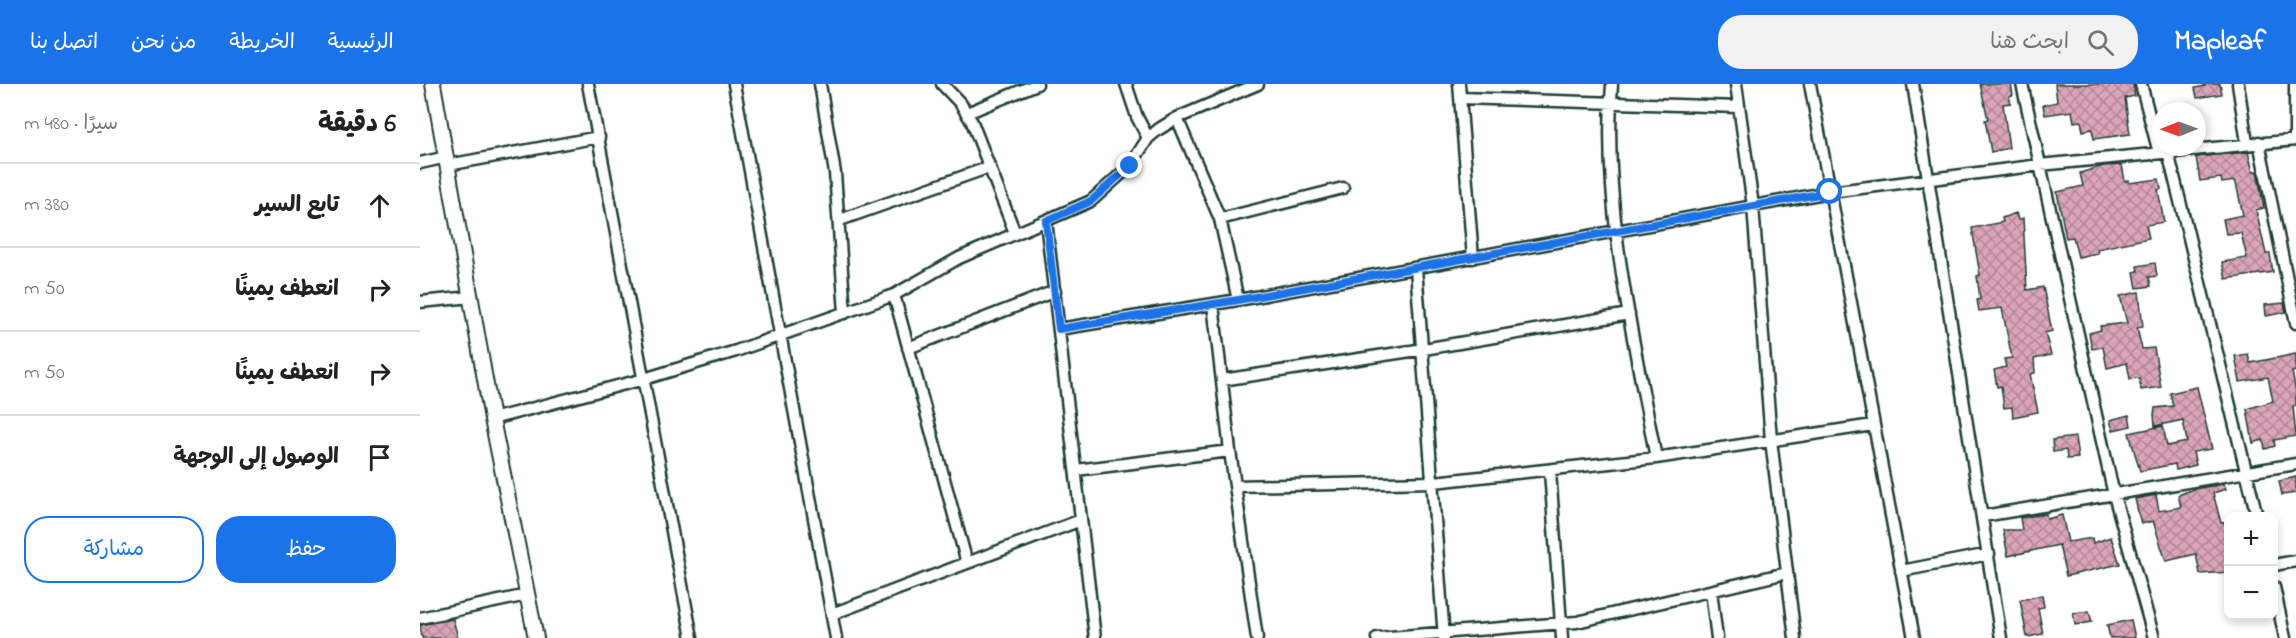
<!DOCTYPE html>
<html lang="ar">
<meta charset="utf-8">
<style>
body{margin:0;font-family:"Indie Flower","Playpen Sans Arabic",sans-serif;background:#f2f2f2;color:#222;direction:rtl}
.controls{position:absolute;right:18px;bottom:18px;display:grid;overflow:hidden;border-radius:12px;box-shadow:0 3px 9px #0003}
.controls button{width:54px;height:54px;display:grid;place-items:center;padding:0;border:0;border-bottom:2px solid #e0e0e0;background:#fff;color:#222;font:30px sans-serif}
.compass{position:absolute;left:1732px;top:18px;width:54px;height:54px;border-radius:50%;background:#fff;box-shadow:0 3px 9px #0003;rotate:269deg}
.stop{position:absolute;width:18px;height:18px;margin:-14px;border:4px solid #1a73e8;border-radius:50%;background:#fff}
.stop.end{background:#1a73e8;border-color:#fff;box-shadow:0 2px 6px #0008}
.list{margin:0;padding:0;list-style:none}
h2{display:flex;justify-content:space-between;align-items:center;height:78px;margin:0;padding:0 24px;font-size:26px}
h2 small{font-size:20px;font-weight:400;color:#767676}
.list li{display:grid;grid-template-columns:39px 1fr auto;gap:18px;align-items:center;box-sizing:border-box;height:84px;padding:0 24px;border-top:2px solid #e0e0e0}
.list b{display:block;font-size:22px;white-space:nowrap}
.list em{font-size:20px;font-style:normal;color:#767676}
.actions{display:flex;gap:12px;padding:18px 24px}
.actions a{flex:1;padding:14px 0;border:2px solid #1a73e8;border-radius:24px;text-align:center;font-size:21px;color:#1a73e8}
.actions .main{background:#1a73e8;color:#fff}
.icon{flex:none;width:33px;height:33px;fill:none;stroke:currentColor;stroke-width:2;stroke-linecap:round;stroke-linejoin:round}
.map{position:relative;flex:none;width:1876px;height:554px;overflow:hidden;direction:ltr}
header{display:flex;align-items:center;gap:36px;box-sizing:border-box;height:84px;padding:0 30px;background:#1a73e8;color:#fff}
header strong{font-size:28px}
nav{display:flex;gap:33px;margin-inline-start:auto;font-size:21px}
.search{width:420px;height:54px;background:#f2f2f2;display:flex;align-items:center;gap:15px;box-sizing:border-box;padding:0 21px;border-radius:24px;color:#767676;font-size:22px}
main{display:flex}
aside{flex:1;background:#fff}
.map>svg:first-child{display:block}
</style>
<header>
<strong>Mapleaf</strong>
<div class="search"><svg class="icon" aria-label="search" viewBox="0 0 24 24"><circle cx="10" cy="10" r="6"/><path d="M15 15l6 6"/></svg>ابحث هنا</div>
<nav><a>الرئيسية</a><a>الخريطة</a><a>من نحن</a><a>اتصل بنا</a></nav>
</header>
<main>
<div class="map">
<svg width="1876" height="554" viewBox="0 0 1876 554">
<defs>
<pattern id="building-cross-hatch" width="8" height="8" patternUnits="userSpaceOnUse" patternTransform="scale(1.5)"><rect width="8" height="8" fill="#dba4b9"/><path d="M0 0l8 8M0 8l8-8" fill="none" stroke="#b18797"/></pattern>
</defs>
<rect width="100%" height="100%" fill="#fff"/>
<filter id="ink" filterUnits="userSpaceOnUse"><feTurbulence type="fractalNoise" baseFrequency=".0167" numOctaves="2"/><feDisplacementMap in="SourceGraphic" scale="12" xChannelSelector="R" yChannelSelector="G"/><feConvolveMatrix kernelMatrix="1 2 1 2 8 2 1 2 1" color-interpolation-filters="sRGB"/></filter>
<g filter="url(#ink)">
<path fill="url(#building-cross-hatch)" stroke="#1f3d34" stroke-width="1.5" d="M1560,0H1591L1593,11L1589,12L1591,19L1583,20L1589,64L1571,68L1565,36L1568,35Z
M1635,0H1713L1715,12L1705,14L1710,50L1674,55L1672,45L1663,47L1661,37L1654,38L1652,27L1625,31L1623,21L1637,18Z
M1784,0H1800L1802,10L1777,14L1775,4L1785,2Z
M1828,68L1833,88L1837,87L1844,124L1836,126L1846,170H1850L1853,188L1806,195L1802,178L1827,174L1821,149L1806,150L1803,135L1823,131L1816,99L1815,97L1802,99L1801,94L1780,97L1776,73Z
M1702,81L1705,97L1709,96V99L1739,95L1741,105L1738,106L1744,138L1726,141L1729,154L1677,165L1678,169L1658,173L1653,153L1646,154L1637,108L1663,102L1660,89L1683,82Z
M1596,129L1598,136L1603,134L1607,206L1623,203L1632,247L1625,249L1631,271L1614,275L1615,289L1610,290L1618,328L1593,333L1592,323L1584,324L1581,302L1577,303L1574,286L1586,283L1584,275L1592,274L1582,224L1559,227L1557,216L1560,215L1557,192L1560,191L1552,144L1583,138L1582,134Z
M1735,179L1737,192L1729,193L1731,202L1717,204L1714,188L1718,187L1717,182Z
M1719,208L1723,243L1717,244L1722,265L1734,264L1741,303L1721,306L1719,294L1710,295L1707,279L1687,284L1683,263L1672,265L1669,249L1681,246L1680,242L1707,239L1700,212Z
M1864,219L1866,228L1846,232L1845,221Z
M1828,270L1830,279L1876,270V287L1872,288L1876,308V322H1873L1876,352L1854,356L1855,362L1845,365L1843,356L1833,359L1827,325L1853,317L1848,293L1820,298L1815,272Z
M1777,303L1792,365L1773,368L1776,381L1756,386L1755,380L1720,387L1709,349L1743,342L1747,362L1767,358L1763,336L1735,342L1734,330L1735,324L1753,322L1750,309Z
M1709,331L1711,342L1693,346L1690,336Z
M1655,353L1658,374L1647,375L1646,366L1633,368L1632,356Z
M1876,393V409L1862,411L1859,397Z
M1804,400L1806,405L1793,409L1801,439L1809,438V488L1780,490L1776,470L1746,477L1733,437L1721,440L1715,415L1736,411L1739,427L1761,423L1758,411L1774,405Z
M1626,430L1627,435L1642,431L1648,458L1672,454L1673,459L1691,453L1700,480L1646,492L1639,461L1588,472L1583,446H1602L1600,434Z
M1622,511L1624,523L1618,524L1623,550L1607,553L1600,516Z
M1669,527L1672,538L1655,541L1653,529Z
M33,535L38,554H2L0,541Z
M1711,536L1715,554H1690L1687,541Z"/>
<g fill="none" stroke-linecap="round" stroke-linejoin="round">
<g stroke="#1f3d34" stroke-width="15">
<path id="minor" d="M168,0L272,554
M314,0L416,554
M400,0L415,89L425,229
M522,0L541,20L552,38L595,149
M706,0L717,33L728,54
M1039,0L1053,174
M1192,0C1182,125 1213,252 1236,374
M1316,0L1333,122L1351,356L1375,554
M1390,0L1494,554
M1493,0L1581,554
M1602,0L1694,411L1734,554
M1721,0L1739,69
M1818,0L1827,59
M1875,0V56
M1040,14L1319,23
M547,29L617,0
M757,34L800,135L818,216
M1839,58L1876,239
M1748,68L1837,432
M0,79L27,73
M28,81L179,53
M800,135L923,104
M420,136L570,83
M626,137L675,554
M996,184L1024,554
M474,211L547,479
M0,218L52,213
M793,220L810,367L837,554
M639,245L818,216L1410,108L1620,81L1876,56
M488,264L635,207
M802,296L1004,265L1209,230
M72,335L224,295L316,267L474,211L539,174L671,117L710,82L728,54L739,45L757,34L838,0
M656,386L810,367
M1130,387L1142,554
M815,402L1014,398L1236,374L1453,341
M1563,432L1876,380
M1854,481L1876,477
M1481,487L1569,470
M1854,503L1865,554
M1291,507L1297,554
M412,530L661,436
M0,534L107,511
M957,554L1157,538L1366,489"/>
</g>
<g stroke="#1f3d34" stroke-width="18">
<path id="tertiary" d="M13,0L72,335L116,554"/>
</g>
<use href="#minor" stroke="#fff" stroke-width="10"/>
<use href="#tertiary" stroke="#fff" stroke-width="14"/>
</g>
</g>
<g fill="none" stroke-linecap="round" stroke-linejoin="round" filter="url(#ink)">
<path stroke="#1a73e8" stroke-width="8" d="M710,82L671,117L626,137L639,245L818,216L1410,108"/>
</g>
</svg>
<div class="controls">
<button>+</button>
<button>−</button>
</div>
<svg class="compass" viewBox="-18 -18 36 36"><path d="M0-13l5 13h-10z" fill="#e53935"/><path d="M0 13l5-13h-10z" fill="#767676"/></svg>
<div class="stop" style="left:1410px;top:108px"></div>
<div class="stop end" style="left:710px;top:82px"></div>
</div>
<aside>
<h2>6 دقيقة<small>سيرًا · 480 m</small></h2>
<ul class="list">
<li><svg class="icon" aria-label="ahead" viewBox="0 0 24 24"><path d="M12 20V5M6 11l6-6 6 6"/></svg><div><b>تابع السير</b></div><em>380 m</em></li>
<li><svg class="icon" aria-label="right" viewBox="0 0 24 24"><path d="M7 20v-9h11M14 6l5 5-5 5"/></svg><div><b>انعطف يمينًا</b></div><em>50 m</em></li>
<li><svg class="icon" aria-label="right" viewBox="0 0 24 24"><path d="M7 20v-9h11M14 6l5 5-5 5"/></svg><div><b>انعطف يمينًا</b></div><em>50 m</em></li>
<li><svg class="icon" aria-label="arrive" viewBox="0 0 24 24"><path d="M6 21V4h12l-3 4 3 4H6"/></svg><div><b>الوصول إلى الوجهة</b></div></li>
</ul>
<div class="actions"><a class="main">حفظ</a><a>مشاركة</a></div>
</aside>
</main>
